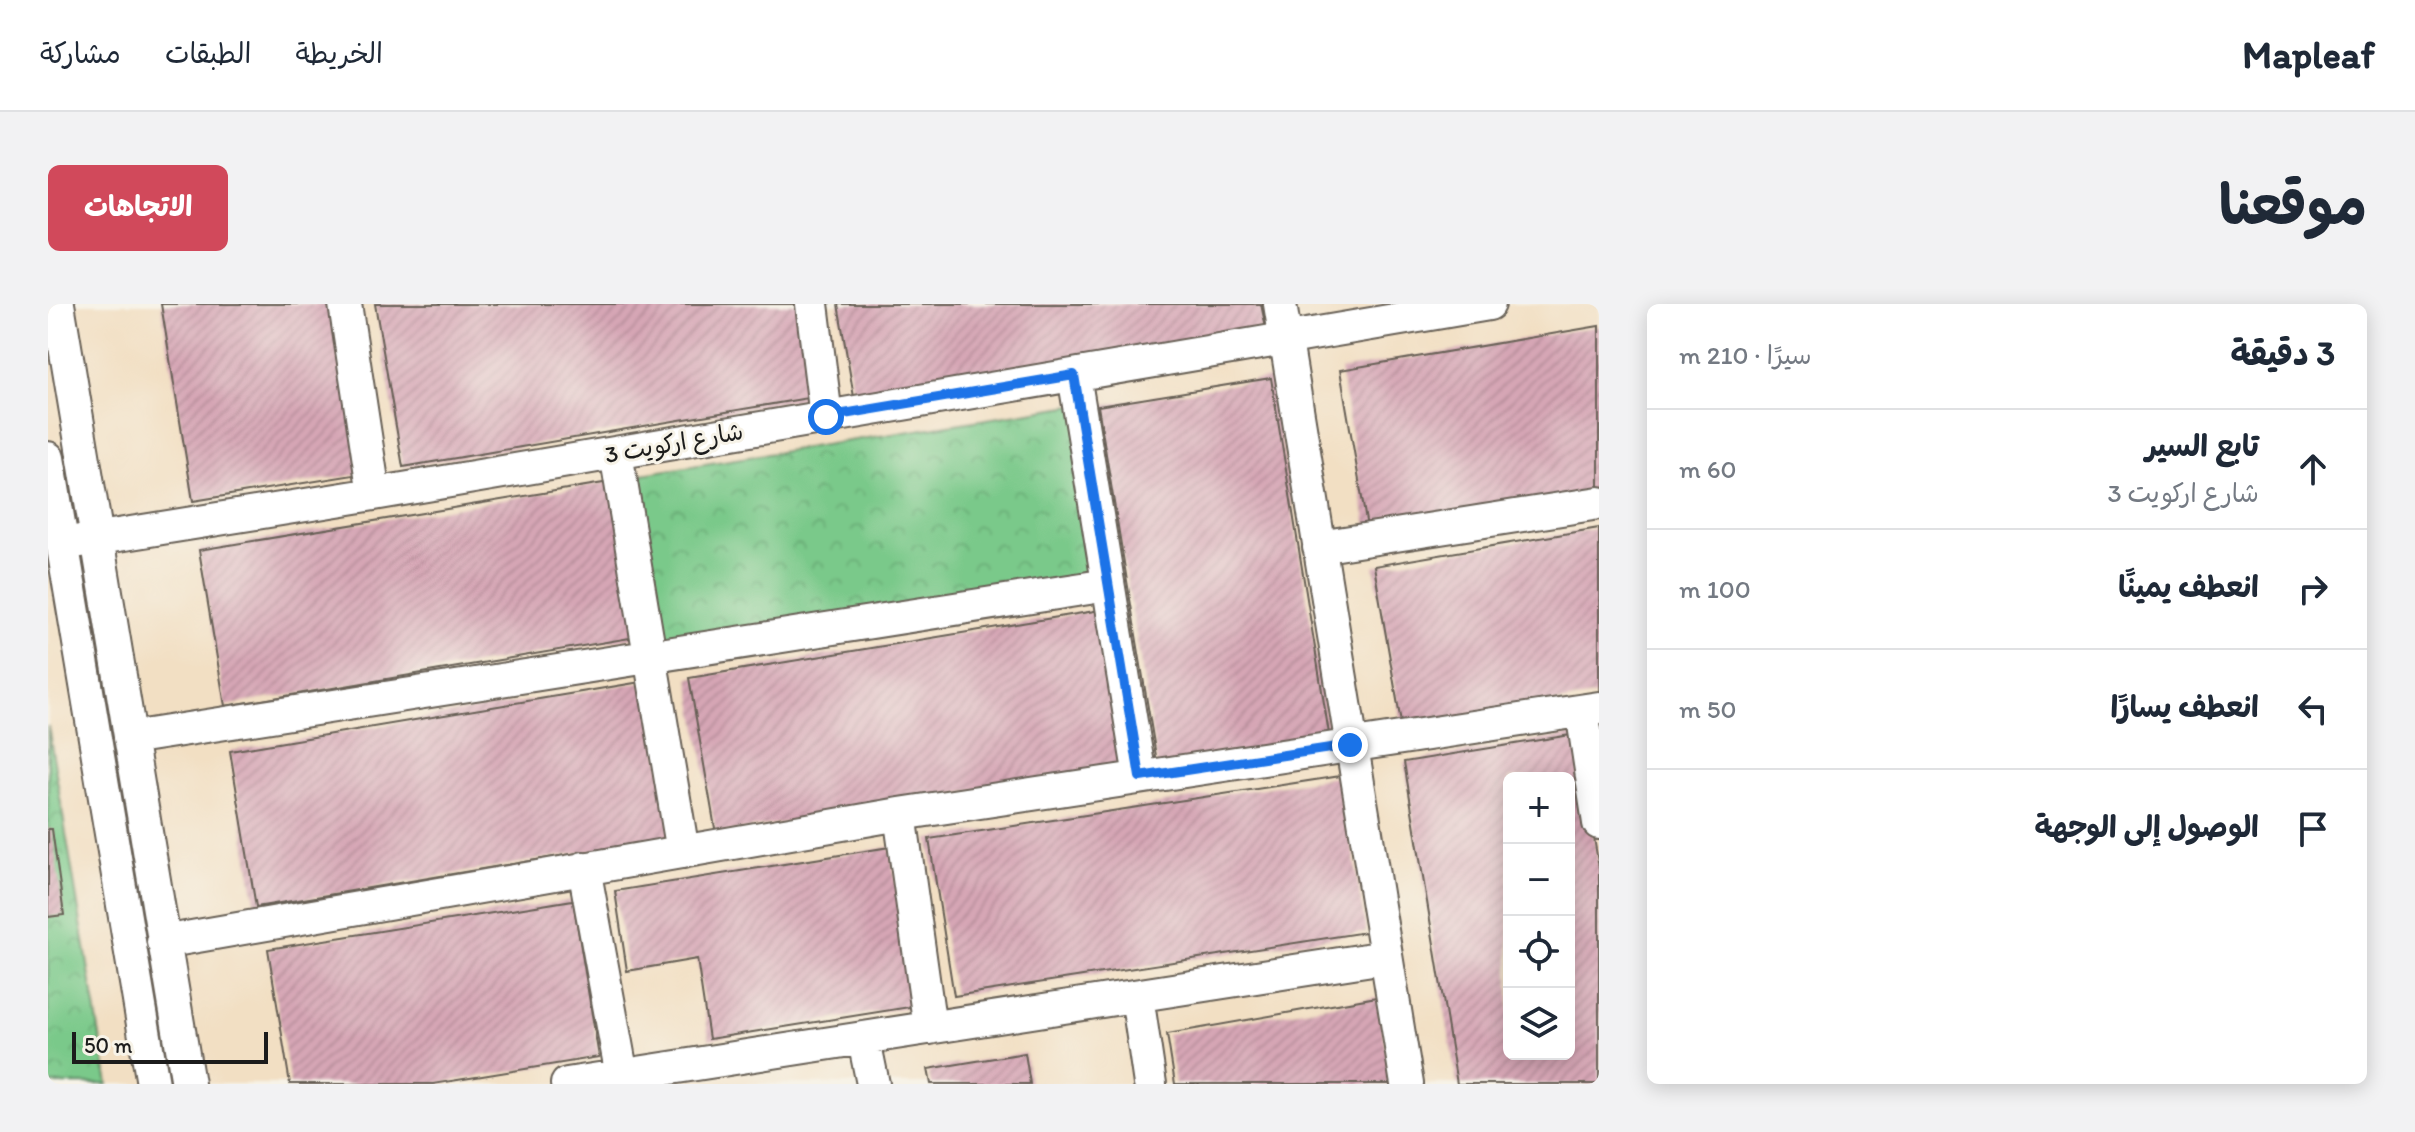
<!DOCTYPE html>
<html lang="ar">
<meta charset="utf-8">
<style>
body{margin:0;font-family:Itim,"Playpen Sans Arabic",sans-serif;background:#f2f2f3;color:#1f2937;direction:rtl}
.controls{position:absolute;right:24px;bottom:24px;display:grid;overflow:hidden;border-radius:12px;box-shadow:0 4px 20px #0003}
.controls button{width:72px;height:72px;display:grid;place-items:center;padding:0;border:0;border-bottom:2px solid #e0e1e3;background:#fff;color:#1f2937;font:40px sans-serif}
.scale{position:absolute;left:24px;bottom:20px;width:196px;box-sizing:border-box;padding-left:8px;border:4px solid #1c1c1c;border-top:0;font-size:22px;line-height:28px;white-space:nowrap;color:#1c1c1c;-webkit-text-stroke:6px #f7f3e8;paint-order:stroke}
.stop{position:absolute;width:24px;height:24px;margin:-18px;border:6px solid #1a73e8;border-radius:50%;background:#fff}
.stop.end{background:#1a73e8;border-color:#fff;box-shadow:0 2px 8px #0008}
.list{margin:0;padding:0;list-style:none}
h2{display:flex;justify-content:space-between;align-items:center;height:104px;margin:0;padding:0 32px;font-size:34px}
h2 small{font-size:26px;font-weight:400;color:#747a83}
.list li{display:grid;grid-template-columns:52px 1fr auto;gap:24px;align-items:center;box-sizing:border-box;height:120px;padding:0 32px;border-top:2px solid #e0e1e3}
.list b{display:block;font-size:30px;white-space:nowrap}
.list p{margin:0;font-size:26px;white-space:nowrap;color:#747a83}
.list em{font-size:26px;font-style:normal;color:#747a83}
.icon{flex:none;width:44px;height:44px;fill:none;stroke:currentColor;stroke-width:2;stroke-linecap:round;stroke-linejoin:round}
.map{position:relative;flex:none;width:1551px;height:780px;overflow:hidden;direction:ltr;border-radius:12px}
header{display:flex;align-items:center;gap:48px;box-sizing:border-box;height:112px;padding:0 40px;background:#fff;border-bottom:2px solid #e0e1e3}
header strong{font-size:38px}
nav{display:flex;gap:44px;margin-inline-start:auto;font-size:28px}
.intro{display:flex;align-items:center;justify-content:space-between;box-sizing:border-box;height:192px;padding:0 48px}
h1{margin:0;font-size:56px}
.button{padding:20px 36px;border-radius:12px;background:#d1495b;color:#fff;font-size:28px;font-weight:700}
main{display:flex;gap:48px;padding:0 48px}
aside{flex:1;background:#fff;border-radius:12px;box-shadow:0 4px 20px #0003}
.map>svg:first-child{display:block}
</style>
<header>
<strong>Mapleaf</strong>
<nav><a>الخريطة</a><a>الطبقات</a><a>مشاركة</a></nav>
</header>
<div class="intro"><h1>موقعنا</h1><a class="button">الاتجاهات</a></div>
<main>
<aside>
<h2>3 دقيقة<small>سيرًا · 210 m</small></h2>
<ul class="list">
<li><svg class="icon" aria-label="ahead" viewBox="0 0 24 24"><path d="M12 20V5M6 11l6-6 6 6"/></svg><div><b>تابع السير</b><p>شارع اركويت 3</p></div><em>60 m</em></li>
<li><svg class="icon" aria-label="right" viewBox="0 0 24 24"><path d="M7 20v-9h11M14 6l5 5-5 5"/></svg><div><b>انعطف يمينًا</b></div><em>100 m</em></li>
<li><svg class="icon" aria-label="left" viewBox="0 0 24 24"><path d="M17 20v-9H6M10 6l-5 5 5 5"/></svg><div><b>انعطف يسارًا</b></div><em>50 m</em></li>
<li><svg class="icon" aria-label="arrive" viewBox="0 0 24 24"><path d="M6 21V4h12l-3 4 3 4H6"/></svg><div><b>الوصول إلى الوجهة</b></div></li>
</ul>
</aside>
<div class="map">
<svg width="1551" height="780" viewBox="0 0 1551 780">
<defs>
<pattern id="park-crowns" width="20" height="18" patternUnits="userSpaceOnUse" patternTransform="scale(2)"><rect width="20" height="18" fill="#7ac98a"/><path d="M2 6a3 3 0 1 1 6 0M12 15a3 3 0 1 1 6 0" fill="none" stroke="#69ac76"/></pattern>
<pattern id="building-hatch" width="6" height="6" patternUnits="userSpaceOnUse" patternTransform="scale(2)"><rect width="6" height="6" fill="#d6a6b5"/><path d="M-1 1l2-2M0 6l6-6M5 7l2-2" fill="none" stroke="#b78e9b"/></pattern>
</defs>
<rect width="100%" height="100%" fill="#f7f3e8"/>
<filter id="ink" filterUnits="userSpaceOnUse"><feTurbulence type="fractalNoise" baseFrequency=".0125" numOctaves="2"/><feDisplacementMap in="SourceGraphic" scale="16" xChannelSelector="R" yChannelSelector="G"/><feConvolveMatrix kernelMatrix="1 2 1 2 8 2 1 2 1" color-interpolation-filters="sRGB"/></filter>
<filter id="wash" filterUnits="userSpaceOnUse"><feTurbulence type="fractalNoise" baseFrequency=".006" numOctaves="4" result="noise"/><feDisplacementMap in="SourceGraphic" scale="32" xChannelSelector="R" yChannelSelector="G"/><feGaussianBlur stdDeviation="1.8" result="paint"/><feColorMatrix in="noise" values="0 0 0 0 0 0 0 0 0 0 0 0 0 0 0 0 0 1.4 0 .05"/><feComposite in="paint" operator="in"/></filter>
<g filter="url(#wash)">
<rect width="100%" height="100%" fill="#f2dfc3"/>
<path fill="url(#park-crowns)" stroke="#4b7253" stroke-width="2" d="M1026,101L1053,274L610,345L581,172Z
M0,422L60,780H0Z"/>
<g id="blocks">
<path fill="url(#building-hatch)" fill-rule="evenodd" d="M113,0H290L318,169L145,197Z
M327,0H751L766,93L355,163Z
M790,0H1213L1218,24L806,93Z
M1551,22V190L1320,229L1292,66Z
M1223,74L1282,436L1110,464L1050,102Z
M568,177L594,332L177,402L151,246Z
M1551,224V391L1354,425L1326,262Z
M1059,305L1085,460L668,530L641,374Z
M599,377L625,533L208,603L182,447Z
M1529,430L1551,564V780H1409L1356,458ZM1461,474H1521V750H1461Z
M1293,472L1318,628L906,692L881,535Z
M0,525H4L16,611L0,613Z
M842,543L868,702L661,735L649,655L579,667L567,587Z
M525,596L551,753L385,780H242L220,645Z
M1329,693L1343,780H1127L1119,730Z
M977,749L982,780H883L880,765Z"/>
</g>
</g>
<g filter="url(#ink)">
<use href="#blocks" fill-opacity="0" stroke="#676056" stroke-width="2"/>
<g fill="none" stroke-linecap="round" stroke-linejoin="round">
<g stroke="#676056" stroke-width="36">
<path id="minor" d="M10,0L140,780
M297,0L326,190
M764,0L778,113
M1232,0L1359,780
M1026,71L1092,473
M568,149L635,548
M0,154L105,780
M14,240L326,190L1441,0
M1271,243L1551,199
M1534,407L1551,519
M82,434L1060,281
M852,510L882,724
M536,564L574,772
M115,638L852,510L1551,404
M1089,692L1102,780
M816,736L825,780
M519,780L1337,653"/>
</g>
<use href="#minor" stroke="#fff" stroke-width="32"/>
</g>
</g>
<g fill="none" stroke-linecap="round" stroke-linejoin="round" filter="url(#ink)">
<path stroke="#1a73e8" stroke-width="10" d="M778,113L1026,71L1092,473L1302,441"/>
</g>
<g text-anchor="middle" stroke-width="6" stroke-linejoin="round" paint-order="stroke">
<g font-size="24" fill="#1c1c1c" stroke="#f7f3e8">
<text transform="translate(626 139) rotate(-10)" y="8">شارع اركويت 3</text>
</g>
</g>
</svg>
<div class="controls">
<button>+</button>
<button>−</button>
<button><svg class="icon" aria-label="locate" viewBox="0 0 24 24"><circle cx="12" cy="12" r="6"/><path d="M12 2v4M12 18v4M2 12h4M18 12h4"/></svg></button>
<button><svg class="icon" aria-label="layers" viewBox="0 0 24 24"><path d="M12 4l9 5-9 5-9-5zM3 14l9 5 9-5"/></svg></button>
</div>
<div class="scale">50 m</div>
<div class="stop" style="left:778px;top:113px"></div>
<div class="stop end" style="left:1302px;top:441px"></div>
</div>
</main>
